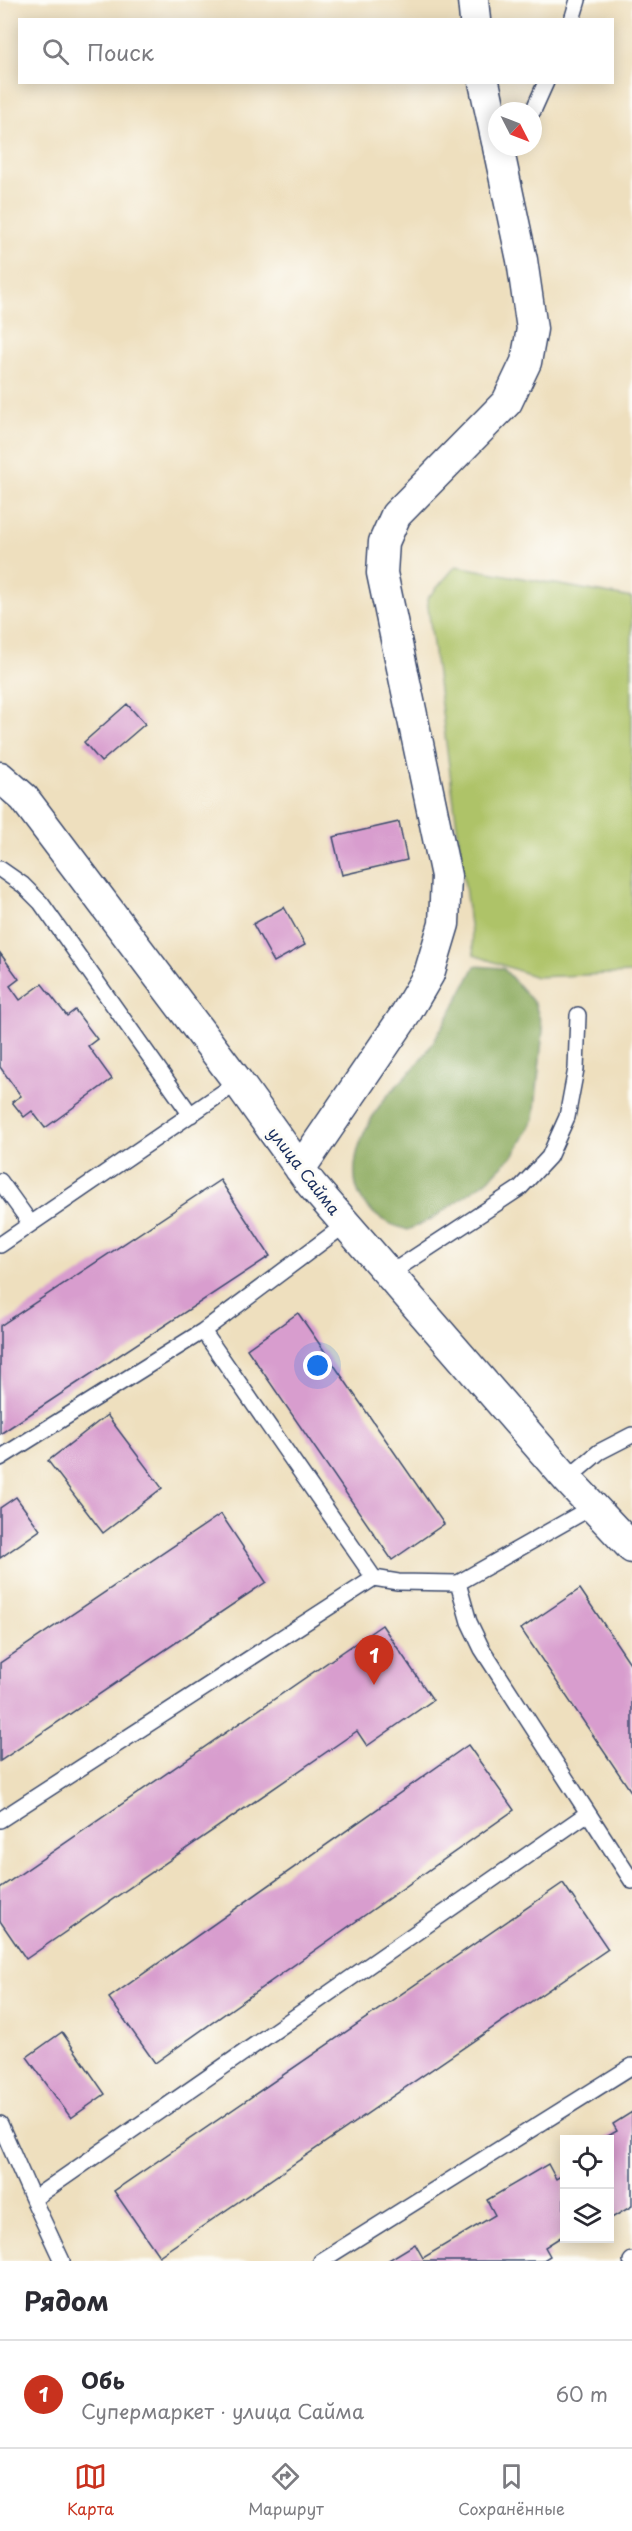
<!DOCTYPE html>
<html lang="ru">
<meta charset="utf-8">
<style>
body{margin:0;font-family:"Playpen Sans",sans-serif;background:#f7f7f7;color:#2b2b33}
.controls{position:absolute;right:18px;bottom:18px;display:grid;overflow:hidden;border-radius:0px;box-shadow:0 3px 15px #0003}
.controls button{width:54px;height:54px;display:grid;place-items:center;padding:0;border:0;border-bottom:2px solid #e1e1e2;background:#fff;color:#2b2b33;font:30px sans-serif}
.compass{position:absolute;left:488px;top:102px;width:54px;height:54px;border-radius:50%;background:#fff;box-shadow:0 3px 15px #0003;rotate:132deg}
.you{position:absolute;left:318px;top:1366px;width:21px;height:21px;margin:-15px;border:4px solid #fff;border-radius:50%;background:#1a73e8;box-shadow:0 0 0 9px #1a73e833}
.badge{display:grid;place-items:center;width:39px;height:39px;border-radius:50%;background:#c8321e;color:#fff;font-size:20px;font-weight:700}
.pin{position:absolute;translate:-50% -50px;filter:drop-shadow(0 2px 3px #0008)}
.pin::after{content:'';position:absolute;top:32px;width:21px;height:18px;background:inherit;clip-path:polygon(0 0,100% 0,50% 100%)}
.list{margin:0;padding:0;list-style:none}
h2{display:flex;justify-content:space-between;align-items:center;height:78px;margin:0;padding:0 24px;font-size:26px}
h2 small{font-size:20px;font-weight:400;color:#7c7c81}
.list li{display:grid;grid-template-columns:39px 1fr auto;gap:18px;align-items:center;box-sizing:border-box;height:108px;padding:0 24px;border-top:2px solid #e1e1e2}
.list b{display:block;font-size:22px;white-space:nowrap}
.list p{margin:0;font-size:20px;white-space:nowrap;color:#7c7c81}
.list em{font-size:20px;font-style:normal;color:#7c7c81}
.icon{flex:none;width:33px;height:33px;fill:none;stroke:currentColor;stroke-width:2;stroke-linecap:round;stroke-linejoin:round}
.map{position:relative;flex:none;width:632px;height:2261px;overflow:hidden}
.search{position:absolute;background:#fff;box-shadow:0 3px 15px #0003;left:18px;right:18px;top:18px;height:66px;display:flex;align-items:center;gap:15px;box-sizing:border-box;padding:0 21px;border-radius:0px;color:#7c7c81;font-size:22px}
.sheet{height:186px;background:#fff}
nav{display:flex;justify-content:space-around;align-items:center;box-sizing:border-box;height:84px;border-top:2px solid #e1e1e2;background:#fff;font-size:16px;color:#7c7c81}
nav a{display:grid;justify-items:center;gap:3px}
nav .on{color:#c8321e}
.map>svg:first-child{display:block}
</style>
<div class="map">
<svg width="632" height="2261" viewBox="0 0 632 2261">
<rect width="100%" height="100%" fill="#fdfcf7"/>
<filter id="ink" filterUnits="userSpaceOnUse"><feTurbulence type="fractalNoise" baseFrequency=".0167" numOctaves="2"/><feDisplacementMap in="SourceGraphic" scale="12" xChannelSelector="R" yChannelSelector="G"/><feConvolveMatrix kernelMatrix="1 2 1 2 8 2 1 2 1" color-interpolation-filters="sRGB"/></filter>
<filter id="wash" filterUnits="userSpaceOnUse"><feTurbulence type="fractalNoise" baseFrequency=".008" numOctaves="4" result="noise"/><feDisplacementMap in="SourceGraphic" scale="24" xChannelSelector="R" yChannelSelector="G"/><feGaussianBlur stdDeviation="1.35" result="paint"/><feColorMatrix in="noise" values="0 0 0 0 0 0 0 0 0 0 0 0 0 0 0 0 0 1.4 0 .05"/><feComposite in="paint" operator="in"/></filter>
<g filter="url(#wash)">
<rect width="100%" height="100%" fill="#eedfbe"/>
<path fill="#aec367" stroke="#647962" stroke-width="1.5" d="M456,566L632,598V973L536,977L474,955L427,599Z"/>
<path fill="#8aa95c" stroke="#526c5d" stroke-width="1.5" d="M475,966L503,968L535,1004L543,1030L534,1119L515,1153L488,1180L433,1218L408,1230C400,1227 390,1225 383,1220C335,1191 357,1137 383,1101C396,1084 414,1071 426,1053C444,1026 460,996 475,966Z"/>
<g id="blocks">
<path fill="#d89dce" d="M127,704L145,724L101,762L84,742Z
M399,822L407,860L342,875L333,837Z
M284,907L305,945L274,962L253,924Z
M0,953L19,979L10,986L20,1000L42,984L67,1016L75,1010L97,1039L88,1046L112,1079L45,1128L32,1111L24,1117L12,1102L21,1096L0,1067Z
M220,1180L270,1256L0,1434V1326Z
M298,1313L444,1524L392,1560L247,1349Z
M107,1415L162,1488L103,1533L48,1461Z
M16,1497L40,1530L0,1558V1508Z
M221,1514L266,1582L0,1761V1663Z
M580,1589L632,1666V1793L521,1629Z
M382,1625L433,1700L367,1746L357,1731L26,1959L0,1921V1888Z
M468,1745L514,1810L155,2063L109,1998Z
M563,1883L608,1949L159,2256L114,2191Z
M62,2032L105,2094L71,2118L27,2057Z
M632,2112V2206L610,2219V2140H601L617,2131L613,2124Z
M548,2164L556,2179L564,2174V2235L545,2247L550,2256L542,2261H387L415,2244L423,2258L495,2215L487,2200Z"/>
</g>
</g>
<g filter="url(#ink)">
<use href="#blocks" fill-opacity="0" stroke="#3b496c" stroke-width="1.5"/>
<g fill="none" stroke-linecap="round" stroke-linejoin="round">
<g stroke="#3b496c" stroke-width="18">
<path id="lane" d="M572,20L578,0
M533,111L546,82
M0,869L23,885L41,903L191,1115
M0,1181L31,1224
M346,1224L203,1331L374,1578
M0,1245L238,1082
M389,1274L520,1188L549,1157L567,1117L576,1069L578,1015
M0,1458L203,1331
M567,1479L599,1452L632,1435
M458,1583L469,1622L482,1649L588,1813
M0,1820L374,1578L398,1582L458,1583L592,1507
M0,2124L33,2199L588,1813L632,1881
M33,2199L62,2261
M321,2261L632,2066
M631,2261L632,2260"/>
</g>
<g stroke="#3b496c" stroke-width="33">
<path id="street" d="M473,0L475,20
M484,82L497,142
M0,777L24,798L238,1082L311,1184L567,1479L632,1548
M300,1169L405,1015L429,974L444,924L446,876L382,573L384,542L396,515L507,402L526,362L532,329L522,260L498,147"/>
</g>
<use href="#lane" stroke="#fff" stroke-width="15"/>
<use href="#street" stroke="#fff" stroke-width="30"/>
</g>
</g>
<g text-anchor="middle" stroke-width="6" stroke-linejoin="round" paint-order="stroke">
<g font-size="16" fill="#1b2f5e" stroke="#fdfcf7">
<text transform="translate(304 1171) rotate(52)" y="6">улица Сайма</text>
</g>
</g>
</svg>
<div class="controls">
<button><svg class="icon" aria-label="locate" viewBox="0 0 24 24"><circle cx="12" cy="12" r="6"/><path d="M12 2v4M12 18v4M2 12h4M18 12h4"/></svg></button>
<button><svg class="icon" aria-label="layers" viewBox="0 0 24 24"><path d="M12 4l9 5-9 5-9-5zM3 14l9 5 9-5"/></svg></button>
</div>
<svg class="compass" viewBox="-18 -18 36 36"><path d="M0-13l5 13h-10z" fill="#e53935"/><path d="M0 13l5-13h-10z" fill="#7c7c81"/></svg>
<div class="you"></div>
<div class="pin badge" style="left:374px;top:1685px">1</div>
<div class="search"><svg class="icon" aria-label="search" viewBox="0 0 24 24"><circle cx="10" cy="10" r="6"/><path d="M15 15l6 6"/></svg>Поиск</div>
</div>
<section class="sheet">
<h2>Рядом<small></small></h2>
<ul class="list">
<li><span class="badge">1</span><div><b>Обь</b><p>Супермаркет · улица Сайма</p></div><em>60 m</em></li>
</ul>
</section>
<nav>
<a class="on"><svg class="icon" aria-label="map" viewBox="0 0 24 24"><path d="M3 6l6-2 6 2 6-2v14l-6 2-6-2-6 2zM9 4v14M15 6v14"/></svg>Карта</a>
<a><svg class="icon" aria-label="directions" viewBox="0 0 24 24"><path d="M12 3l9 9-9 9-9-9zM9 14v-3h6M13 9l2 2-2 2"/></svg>Маршрут</a>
<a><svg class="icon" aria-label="saved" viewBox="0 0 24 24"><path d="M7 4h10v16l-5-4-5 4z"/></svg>Сохранённые</a>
</nav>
